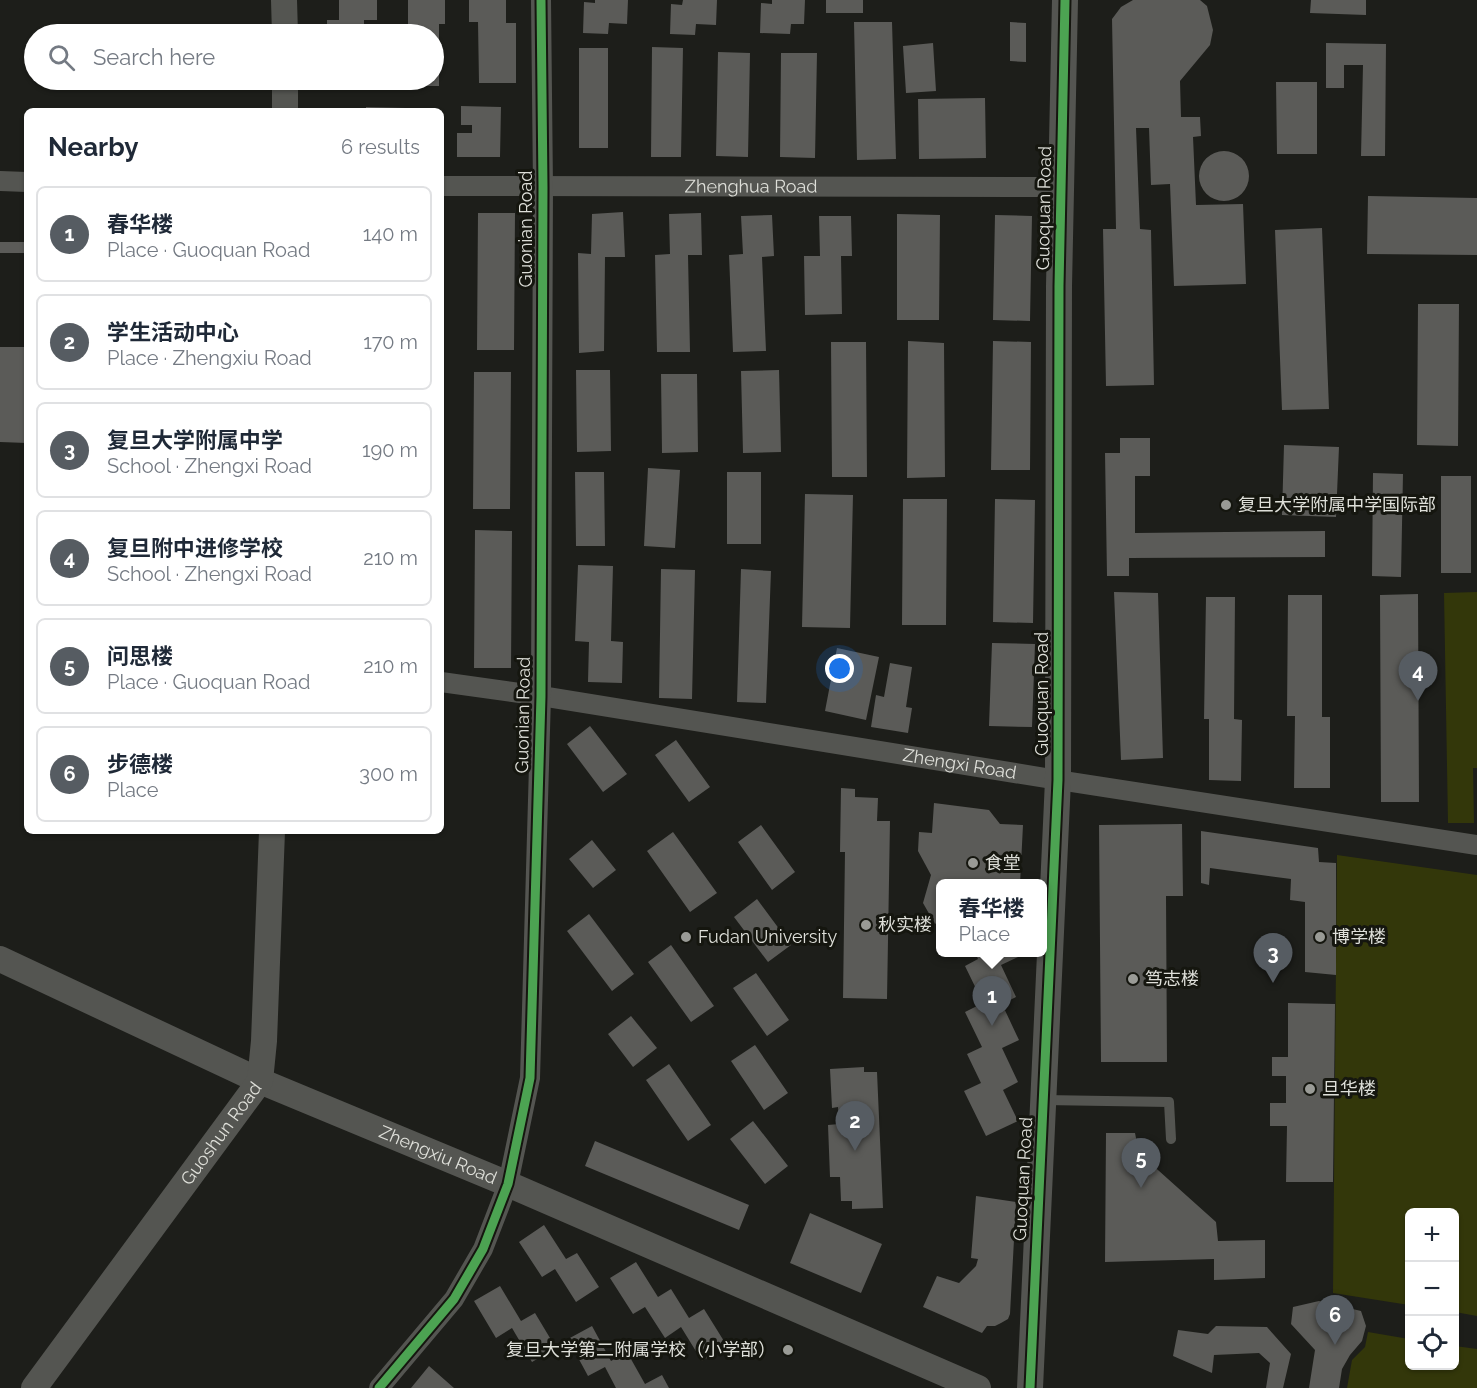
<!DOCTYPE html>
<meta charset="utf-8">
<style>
body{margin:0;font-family:Raleway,"Noto Sans SC",sans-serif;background:#f6f6f7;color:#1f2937}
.controls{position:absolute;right:18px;bottom:18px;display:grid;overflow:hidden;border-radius:9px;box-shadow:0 2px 4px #0004}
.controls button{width:54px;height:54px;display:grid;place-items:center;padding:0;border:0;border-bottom:2px solid #e0e1e3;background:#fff;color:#1f2937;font:30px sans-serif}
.you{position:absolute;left:840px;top:669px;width:21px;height:21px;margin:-15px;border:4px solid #fff;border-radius:50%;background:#1a73e8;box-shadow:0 0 0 9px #1a73e833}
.badge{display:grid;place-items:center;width:39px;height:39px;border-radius:50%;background:#565c62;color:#fff;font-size:20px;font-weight:700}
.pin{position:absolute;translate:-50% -50px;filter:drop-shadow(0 2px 3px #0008)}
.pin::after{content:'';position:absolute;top:32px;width:21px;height:18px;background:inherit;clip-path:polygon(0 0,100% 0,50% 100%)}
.popup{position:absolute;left:936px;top:879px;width:111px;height:78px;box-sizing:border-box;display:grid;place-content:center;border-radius:9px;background:#fff;filter:drop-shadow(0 2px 4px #0005);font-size:20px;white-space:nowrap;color:#747a83}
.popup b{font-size:22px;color:#1f2937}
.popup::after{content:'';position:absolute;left:50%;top:100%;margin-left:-12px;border:12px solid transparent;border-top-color:#fff}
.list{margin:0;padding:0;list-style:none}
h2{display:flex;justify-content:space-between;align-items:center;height:78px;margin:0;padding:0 24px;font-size:26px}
h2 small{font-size:20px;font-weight:400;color:#747a83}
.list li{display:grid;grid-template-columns:39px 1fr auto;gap:18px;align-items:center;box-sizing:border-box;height:96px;margin:0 12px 12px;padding:0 12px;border:2px solid #e0e1e3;border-radius:9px}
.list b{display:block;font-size:22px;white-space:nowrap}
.list p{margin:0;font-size:20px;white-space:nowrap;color:#747a83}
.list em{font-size:20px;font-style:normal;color:#747a83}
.icon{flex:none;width:33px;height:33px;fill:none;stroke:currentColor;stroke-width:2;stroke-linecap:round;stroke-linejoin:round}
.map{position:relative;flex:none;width:1477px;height:1388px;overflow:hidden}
.search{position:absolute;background:#fff;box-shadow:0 2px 4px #0004;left:24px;top:24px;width:420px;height:66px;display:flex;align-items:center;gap:15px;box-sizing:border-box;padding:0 21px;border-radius:33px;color:#747a83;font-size:22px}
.panel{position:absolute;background:#fff;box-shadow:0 2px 4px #0004;left:24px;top:108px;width:420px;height:726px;border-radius:9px}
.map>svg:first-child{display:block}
</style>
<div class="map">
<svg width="1477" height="1388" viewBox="0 0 1477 1388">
<rect width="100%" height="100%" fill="#1d1e1a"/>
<path fill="#33370a" d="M1477,592V768H1473L1474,823H1448L1444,593Z
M1337,855L1477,875V1316L1455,1312L1454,1212H1410L1409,1305L1333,1293Z
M1368,1332L1409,1339L1410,1366H1454L1455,1346L1477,1349V1388H1347L1352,1360L1365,1347Z"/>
<path fill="#5b5b58" d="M339,0H377V20H364V34H327V20H339Z
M408,0H445V24H439V86H402V80H434V34H402V25H408Z
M469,0H506V23H516V83H479L478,22H469Z
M595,0H628L627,24L609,23L608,34L583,33L584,2L595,3Z
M683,0H717L716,25L696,24L695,35L670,34L671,4L682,5Z
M772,0H805L804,24H791L790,34L760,33L761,3L772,4Z
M826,0H863V13H826Z
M1133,0H1200L1207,6L1213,30L1210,45L1180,81L1181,117H1200L1201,136L1193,137L1196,205L1243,204L1246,284L1174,286L1170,184L1151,185L1149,128H1136L1140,229L1151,230L1154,385L1106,386L1103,229H1116L1112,19L1121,7Z
M1311,0H1366V15L1310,13Z
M854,22H892L896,159L857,160Z
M1010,22L1026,23V62L1010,61Z
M933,43L936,91L906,93L903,46Z
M1326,43L1386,44L1385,156H1361L1363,65H1344V88H1326Z
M652,47L683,48L681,157H651Z
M579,48H608V148H579Z
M718,52L750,53L748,157L716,156Z
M781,53H817L815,158L780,157Z
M1276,82H1317V154H1277Z
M985,98L986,158L919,159L918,99Z
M461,106L501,107L500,157H457V133H472V125H461Z
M366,107L406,108V111H366Z
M1199 176a25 25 0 1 1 50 0a25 25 0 1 1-50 0Z
M1368,196L1477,198V255L1367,254Z
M623,212L625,257H605L604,351L579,353L578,253L591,254L592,214Z
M478,213H515L514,350H477Z
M701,213L702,255H688L690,352H657L655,255L670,254L669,214Z
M897,214L940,215L939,320H897Z
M772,215L774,256L762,257L766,351L733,352L729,255L743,254L741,216Z
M995,215L1032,216L1030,321L993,320Z
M819,216H851L852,256H841L842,314L805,315L804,256H820Z
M1322,228L1329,409L1282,410L1275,230Z
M0,242H27V271H25L24,253H0Z
M1418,304H1459L1458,446L1417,445Z
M908,341L944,343L945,477L907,478Z
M993,341L1031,342L1030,470H991Z
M831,342H866L867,477H832Z
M0,347H27V443L0,442Z
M576,370H610L611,451L577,452Z
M779,370L781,452L743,453L741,371Z
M474,372H511L510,509H473Z
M661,374H697L698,452L662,453Z
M1120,438H1150V476H1135V533L1325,531V557L1129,558V576H1107L1105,453H1120Z
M1284,445L1339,447L1336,517L1282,515Z
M648,468L680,470L675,548L644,546Z
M575,472H604L605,546H576Z
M727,472H761V544H727Z
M1373,473L1403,474L1401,577L1372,576Z
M1441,476H1471V573H1441Z
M805,494L853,495L850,628L802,627Z
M903,499H947L946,625H902Z
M995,499L1035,500L1033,623L993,622Z
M475,530L512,531L511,668H474Z
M578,565L613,566L611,641L623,642L622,683L588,682L589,642L575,641Z
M661,569L695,570L692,699L659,698Z
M741,569L771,571L766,703L737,702Z
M1114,592L1158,593L1163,758L1121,760Z
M1418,594L1419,802H1381L1380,595Z
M1288,595H1322V717H1330V788H1294L1295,716H1287Z
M1206,597H1235L1234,719L1242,720L1241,781L1209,780V719H1204Z
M992,643L1035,644L1032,727L989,726Z
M837,648L879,657L866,720L825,711Z
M890,663L912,667L906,707L912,708L908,733L871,727L876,695L884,697Z
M590,726L627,774L603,792L567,744Z
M676,740L710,787L689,802L655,755Z
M841,788L855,789V797L878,798L877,821H890L887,999L843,998L845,852H840Z
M934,803L989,810L1000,824L1023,825L1020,884H941V919L935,924L923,903L931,875L918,851L919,832L932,833Z
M1182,824L1183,896H1166L1167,1062H1101L1099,825Z
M761,825L795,872L772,890L738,842Z
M1201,831L1318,848L1319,862L1336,863V975L1305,972V902L1290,900L1291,879L1210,868L1209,885L1201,883Z
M673,832L717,893L690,912L647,851Z
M592,840L616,870L593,888L569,859Z
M757,899L791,945L768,962L734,917Z
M589,914L634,974L612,991L567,931Z
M671,945L714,1006L691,1022L648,962Z
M975,952H1016L1018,957L1001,965L1016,997L1002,1004L1019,1040L1002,1048L1018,1082L1003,1090L1018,1121L986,1136L964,1091L981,1083L967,1054L982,1047L965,1012L983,1003L965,966L978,959Z
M756,973L789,1020L767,1036L733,988Z
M1288,1003L1335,1004L1333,1182H1286L1287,1126H1270V1103H1286V1076H1272V1057H1288Z
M631,1016L657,1048L633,1067L608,1034Z
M755,1045L788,1093L764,1110L731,1061Z
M669,1064L711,1125L688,1141L646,1080Z
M864,1067V1072H877L883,1208L852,1209V1201H841L840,1177H830L828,1125L839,1124L838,1107L832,1108L830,1069Z
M753,1121L788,1166L765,1184L730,1139Z
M1106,1133H1135L1139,1153L1216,1222L1218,1241L1265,1240V1278L1214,1280V1259L1105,1262Z
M595,1141L749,1205L739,1230L585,1166Z
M976,1196L1016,1202L1010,1314L1008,1319L1001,1323L995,1326H987L982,1333L923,1307L937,1276L959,1283L976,1266L978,1259L971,1258Z
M810,1213L882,1244L861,1293L790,1263Z
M544,1225L566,1259L577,1253L599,1287L576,1302L555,1269L542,1277L519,1242Z
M636,1262L658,1297L671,1289L689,1318L704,1309L727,1346L702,1361L681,1327L665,1338L645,1307L633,1314L610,1278Z
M500,1286L521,1321L535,1313L556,1348L532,1362L512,1328L496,1338L474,1301Z
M1319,1301L1361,1311L1366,1326L1362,1341L1350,1355L1342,1369L1339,1388H1309L1315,1350L1291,1324L1293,1307Z
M592,1326L611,1361L627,1352L645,1384L662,1375L669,1388H616L605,1367L588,1376L568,1339Z
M1216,1326L1267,1327L1291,1354L1283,1388H1266L1270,1363L1259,1353L1214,1355L1212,1373L1173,1356L1178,1330L1208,1334Z
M429,1366L454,1388H411Z"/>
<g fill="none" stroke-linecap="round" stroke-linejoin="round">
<path stroke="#545551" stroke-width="10" d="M1044,1100L1169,1102L1171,1139"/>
<g stroke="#545551" stroke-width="20">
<path d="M0,181L27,182"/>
<path id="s1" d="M441,186L1061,187"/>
<path id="s2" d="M441,682L541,696L1058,780L1477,845"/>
<path d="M379,1388L454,1299L483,1249L508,1184L530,1078L541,696L543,187L541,0"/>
</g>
<g stroke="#545551" stroke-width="26">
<path d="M284,0L285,34"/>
<path d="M285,80V111"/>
<path id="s3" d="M0,959L260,1081L508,1184L978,1388"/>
<path id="s4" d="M34,1388L260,1081L264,1041L272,831"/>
<path d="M1030,1388L1058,780L1059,286L1065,0"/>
</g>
<g stroke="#15160f" stroke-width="13">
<path id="cycleway" d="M379,1388L454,1299L483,1249L508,1184L530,1078L541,696L543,187L541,0
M1030,1388L1058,780L1059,286L1065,0"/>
</g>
<use href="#cycleway" stroke="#4ca352" stroke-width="9"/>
</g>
<g fill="#9a9b96" stroke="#15160f" stroke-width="2">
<circle cx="1226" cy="505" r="6"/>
<circle cx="973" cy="863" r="6"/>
<circle cx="866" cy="925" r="6"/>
<circle cx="686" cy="937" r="6"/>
<circle cx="1320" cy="937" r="6"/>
<circle cx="1133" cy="979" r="6"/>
<circle cx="1310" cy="1089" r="6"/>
<circle cx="788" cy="1350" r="6"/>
</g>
<g text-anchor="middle" stroke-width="6" stroke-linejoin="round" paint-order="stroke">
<g font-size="18" fill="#dedfd9" stroke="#15160f">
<text dy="6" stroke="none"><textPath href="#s1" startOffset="310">Zhenghua Road</textPath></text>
<text transform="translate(1044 208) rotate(-89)" y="6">Guoquan Road</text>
<text transform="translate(526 229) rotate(-90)" y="6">Guonian Road</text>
<text transform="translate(1042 694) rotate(-90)" y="6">Guoquan Road</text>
<text transform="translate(523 715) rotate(-89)" y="6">Guonian Road</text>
<text dy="6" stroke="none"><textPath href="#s2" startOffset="525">Zhengxi Road</textPath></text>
<text dy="6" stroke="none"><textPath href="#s4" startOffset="316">Guoshun Road</textPath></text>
<text dy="6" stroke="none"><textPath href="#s3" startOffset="480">Zhengxiu Road</textPath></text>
<text transform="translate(1023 1179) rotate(-87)" y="6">Guoquan Road</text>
</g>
<g font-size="18" fill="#dedfd9" stroke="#15160f" text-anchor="start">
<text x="1238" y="511">复旦大学附属中学国际部</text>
<text x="985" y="869">食堂</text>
<text x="878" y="931">秋实楼</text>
<text x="698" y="943">Fudan University</text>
<text x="1332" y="943">博学楼</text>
<text x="1145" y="985">笃志楼</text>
<text x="1322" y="1095">旦华楼</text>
<text x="776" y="1356" text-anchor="end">复旦大学第二附属学校（小学部）</text>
</g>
</g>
</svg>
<div class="controls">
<button>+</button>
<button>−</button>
<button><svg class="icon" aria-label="locate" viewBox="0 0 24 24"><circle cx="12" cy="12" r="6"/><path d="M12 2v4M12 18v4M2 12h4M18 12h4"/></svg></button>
</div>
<div class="you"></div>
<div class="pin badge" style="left:992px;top:1026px">1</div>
<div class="popup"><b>春华楼</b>Place</div>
<div class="pin badge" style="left:855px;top:1151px">2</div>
<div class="pin badge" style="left:1273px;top:983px">3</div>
<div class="pin badge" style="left:1418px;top:701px">4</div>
<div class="pin badge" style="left:1141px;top:1188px">5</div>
<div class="pin badge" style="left:1335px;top:1345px">6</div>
<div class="search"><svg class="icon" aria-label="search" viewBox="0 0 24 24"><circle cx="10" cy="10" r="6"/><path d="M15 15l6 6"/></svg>Search here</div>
<section class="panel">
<h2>Nearby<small>6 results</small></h2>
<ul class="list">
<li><span class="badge">1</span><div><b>春华楼</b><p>Place · Guoquan Road</p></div><em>140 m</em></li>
<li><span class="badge">2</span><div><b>学生活动中心</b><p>Place · Zhengxiu Road</p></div><em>170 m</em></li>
<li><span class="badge">3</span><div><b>复旦大学附属中学</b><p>School · Zhengxi Road</p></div><em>190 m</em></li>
<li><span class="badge">4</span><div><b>复旦附中进修学校</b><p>School · Zhengxi Road</p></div><em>210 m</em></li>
<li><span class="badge">5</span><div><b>问思楼</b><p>Place · Guoquan Road</p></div><em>210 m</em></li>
<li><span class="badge">6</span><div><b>步德楼</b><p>Place</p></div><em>300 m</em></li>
</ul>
</section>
</div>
